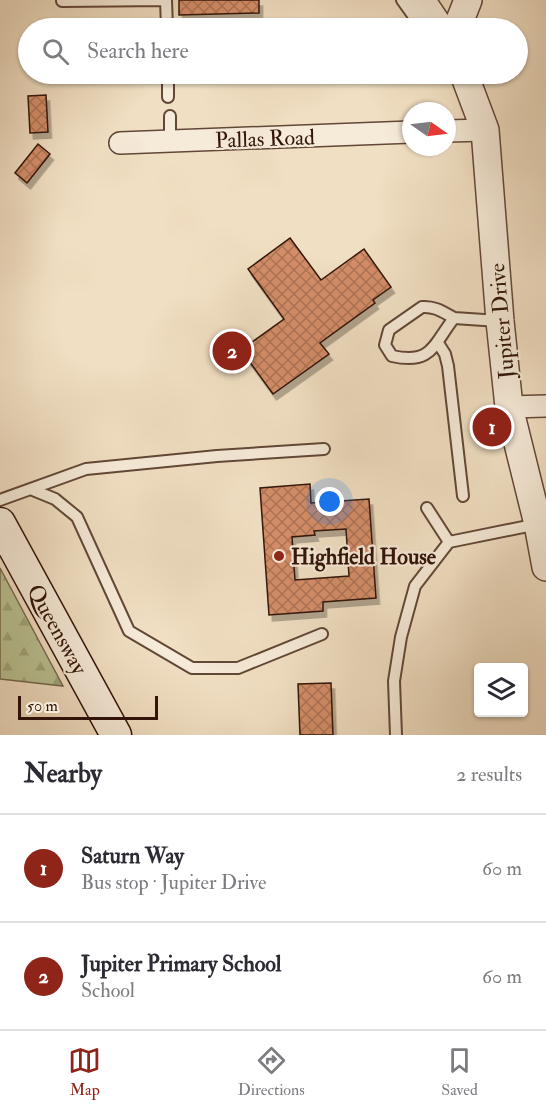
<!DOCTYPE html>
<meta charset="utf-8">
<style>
body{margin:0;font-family:"IM FELL Double Pica",serif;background:#f2f2f3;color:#2b2b33}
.controls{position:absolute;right:18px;bottom:18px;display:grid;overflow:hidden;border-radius:6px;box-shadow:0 2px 4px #0004}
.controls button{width:54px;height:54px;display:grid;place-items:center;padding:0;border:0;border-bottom:2px solid #e1e1e2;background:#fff;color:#2b2b33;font:30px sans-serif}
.compass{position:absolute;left:402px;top:102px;width:54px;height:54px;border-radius:50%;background:#fff;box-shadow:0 2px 4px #0004;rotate:104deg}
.scale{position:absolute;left:18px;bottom:15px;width:140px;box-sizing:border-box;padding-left:6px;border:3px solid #321408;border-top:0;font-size:16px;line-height:21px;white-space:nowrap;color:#321408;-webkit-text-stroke:4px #f6ead8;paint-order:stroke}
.you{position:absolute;left:330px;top:502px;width:21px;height:21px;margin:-15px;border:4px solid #fff;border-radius:50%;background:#1a73e8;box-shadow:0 0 0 9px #1a73e833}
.badge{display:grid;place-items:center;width:39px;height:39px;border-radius:50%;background:#8f2418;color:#fff;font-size:20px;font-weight:700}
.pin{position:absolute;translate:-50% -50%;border:3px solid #fff;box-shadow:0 2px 6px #0006}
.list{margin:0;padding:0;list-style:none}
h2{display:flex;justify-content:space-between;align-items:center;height:78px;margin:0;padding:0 24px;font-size:26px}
h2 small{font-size:20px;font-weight:400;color:#7c7c81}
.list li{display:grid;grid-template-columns:39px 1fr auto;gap:18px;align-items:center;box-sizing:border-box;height:108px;padding:0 24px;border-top:2px solid #e1e1e2}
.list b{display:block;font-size:22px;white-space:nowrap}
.list p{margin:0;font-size:20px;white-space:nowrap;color:#7c7c81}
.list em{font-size:20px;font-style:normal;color:#7c7c81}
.icon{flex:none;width:33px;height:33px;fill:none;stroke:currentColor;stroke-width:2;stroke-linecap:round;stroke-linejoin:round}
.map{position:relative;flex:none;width:546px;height:735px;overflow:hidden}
.search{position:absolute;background:#fff;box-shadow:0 2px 4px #0004;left:18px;right:18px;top:18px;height:66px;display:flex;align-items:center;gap:15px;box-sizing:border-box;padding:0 21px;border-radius:33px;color:#7c7c81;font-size:22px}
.sheet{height:294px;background:#fff}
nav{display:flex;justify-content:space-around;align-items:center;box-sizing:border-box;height:84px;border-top:2px solid #e1e1e2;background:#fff;font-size:16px;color:#7c7c81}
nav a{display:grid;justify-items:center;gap:3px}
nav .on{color:#8f2418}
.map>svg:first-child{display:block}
</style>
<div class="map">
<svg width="546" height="735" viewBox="0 0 546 735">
<defs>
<pattern id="forest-firs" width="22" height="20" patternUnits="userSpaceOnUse" patternTransform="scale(1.5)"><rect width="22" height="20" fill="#bac294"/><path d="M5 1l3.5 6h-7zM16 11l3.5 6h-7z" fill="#a0a67e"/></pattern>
<pattern id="building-cross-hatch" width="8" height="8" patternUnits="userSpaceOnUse" patternTransform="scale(1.5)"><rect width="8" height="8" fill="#d48e69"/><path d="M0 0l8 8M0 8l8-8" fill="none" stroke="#ad7354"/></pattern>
<filter id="shadow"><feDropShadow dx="3.5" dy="6" stdDeviation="0" flood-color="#0004"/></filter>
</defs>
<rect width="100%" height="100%" fill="#f1dfc3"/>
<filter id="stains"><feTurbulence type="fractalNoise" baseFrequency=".00333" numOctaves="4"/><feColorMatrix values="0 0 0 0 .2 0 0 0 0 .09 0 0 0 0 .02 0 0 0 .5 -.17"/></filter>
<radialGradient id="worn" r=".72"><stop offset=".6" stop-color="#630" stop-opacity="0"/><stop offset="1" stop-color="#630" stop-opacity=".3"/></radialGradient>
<path fill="url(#forest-firs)" stroke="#766b4e" stroke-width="1.5" d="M0,568L63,686L0,679Z"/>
<path fill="url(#building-cross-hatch)" stroke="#321408" stroke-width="1.5" fill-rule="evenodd" filter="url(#shadow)" d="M179,0H259V13L179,15Z
M46,95L48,132L30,133L28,96Z
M38,144L50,154L27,183L15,173Z
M290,238L321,280L364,249L391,287L373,300L375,303L320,343L329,354L273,394L241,350L284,319L248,269Z
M310,484L311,503L369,499L376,598L323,602V611L269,615L260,488ZM346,529L349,576L295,580L292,537L315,535L314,531Z
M331,683L333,735H300L298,684Z"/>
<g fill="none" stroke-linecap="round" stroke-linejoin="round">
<g stroke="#624737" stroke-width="14">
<path id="service" d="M402,0L422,28
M62,1L166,0L167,28
M168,74V97
M170,116V141
M422,307C435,306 443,312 454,318C433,345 432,365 392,356L385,345L389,330Z
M454,318L499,321
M438,343L445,354L448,366L463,496
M33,490L55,499L77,517L129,631L192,668H238L322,634
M0,500L86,469L217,456L324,449
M427,508L449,542
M396,735L394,681L401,637L415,586L449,542L538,524"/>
</g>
<g stroke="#624737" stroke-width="24">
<path id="minor" d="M447,131L485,130
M120,143L411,132
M509,407L546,406"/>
</g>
<g stroke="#624737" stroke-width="30">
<path id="tertiary" d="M421,0L440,28
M457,28L468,0
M464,74L485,130L500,321L509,407L538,524L546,567"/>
</g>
<g stroke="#321408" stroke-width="33">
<path id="secondary" d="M0,523L116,735"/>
</g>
<use href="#service" stroke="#f6ead8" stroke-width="10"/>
<use href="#minor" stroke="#f6ead8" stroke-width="21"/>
<use href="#tertiary" stroke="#f6ead8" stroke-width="27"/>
<use href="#secondary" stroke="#f6ead8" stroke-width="30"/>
</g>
<circle fill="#8f2418" stroke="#f6ead8" stroke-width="2" cx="279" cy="556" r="6"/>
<g text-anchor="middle" stroke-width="4.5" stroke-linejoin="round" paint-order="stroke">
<g font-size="22" fill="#321408" stroke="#f6ead8">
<text transform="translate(265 138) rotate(-2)" y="8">Pallas Road</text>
<text transform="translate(501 321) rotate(-95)" y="8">Jupiter Drive</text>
<text transform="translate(58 629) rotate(61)" y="8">Queensway</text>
</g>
<g font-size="22" font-weight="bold" fill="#321408" stroke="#f6ead8" text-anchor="start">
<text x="291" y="564">Highfield House</text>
</g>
</g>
<rect width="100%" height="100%" filter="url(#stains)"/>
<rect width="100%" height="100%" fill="url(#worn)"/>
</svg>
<div class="controls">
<button><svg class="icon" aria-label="layers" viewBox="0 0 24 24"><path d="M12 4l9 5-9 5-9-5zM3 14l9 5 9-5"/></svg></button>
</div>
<svg class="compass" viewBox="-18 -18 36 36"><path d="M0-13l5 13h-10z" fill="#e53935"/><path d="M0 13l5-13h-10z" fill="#7c7c81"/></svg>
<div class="scale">50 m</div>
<div class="you"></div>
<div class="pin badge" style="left:492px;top:427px">1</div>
<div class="pin badge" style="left:232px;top:351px">2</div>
<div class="search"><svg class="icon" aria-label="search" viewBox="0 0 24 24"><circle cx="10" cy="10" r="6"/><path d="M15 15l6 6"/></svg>Search here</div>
</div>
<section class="sheet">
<h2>Nearby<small>2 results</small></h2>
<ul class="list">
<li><span class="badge">1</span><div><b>Saturn Way</b><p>Bus stop · Jupiter Drive</p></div><em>60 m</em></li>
<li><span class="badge">2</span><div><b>Jupiter Primary School</b><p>School</p></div><em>60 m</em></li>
</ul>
</section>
<nav>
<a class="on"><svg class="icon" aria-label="map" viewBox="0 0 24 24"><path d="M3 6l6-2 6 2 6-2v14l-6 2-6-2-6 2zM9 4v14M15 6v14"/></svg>Map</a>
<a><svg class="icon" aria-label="directions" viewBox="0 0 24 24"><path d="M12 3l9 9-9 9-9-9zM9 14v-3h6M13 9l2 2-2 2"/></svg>Directions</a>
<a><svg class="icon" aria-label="saved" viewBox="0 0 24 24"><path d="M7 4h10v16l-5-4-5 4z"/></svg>Saved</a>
</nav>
